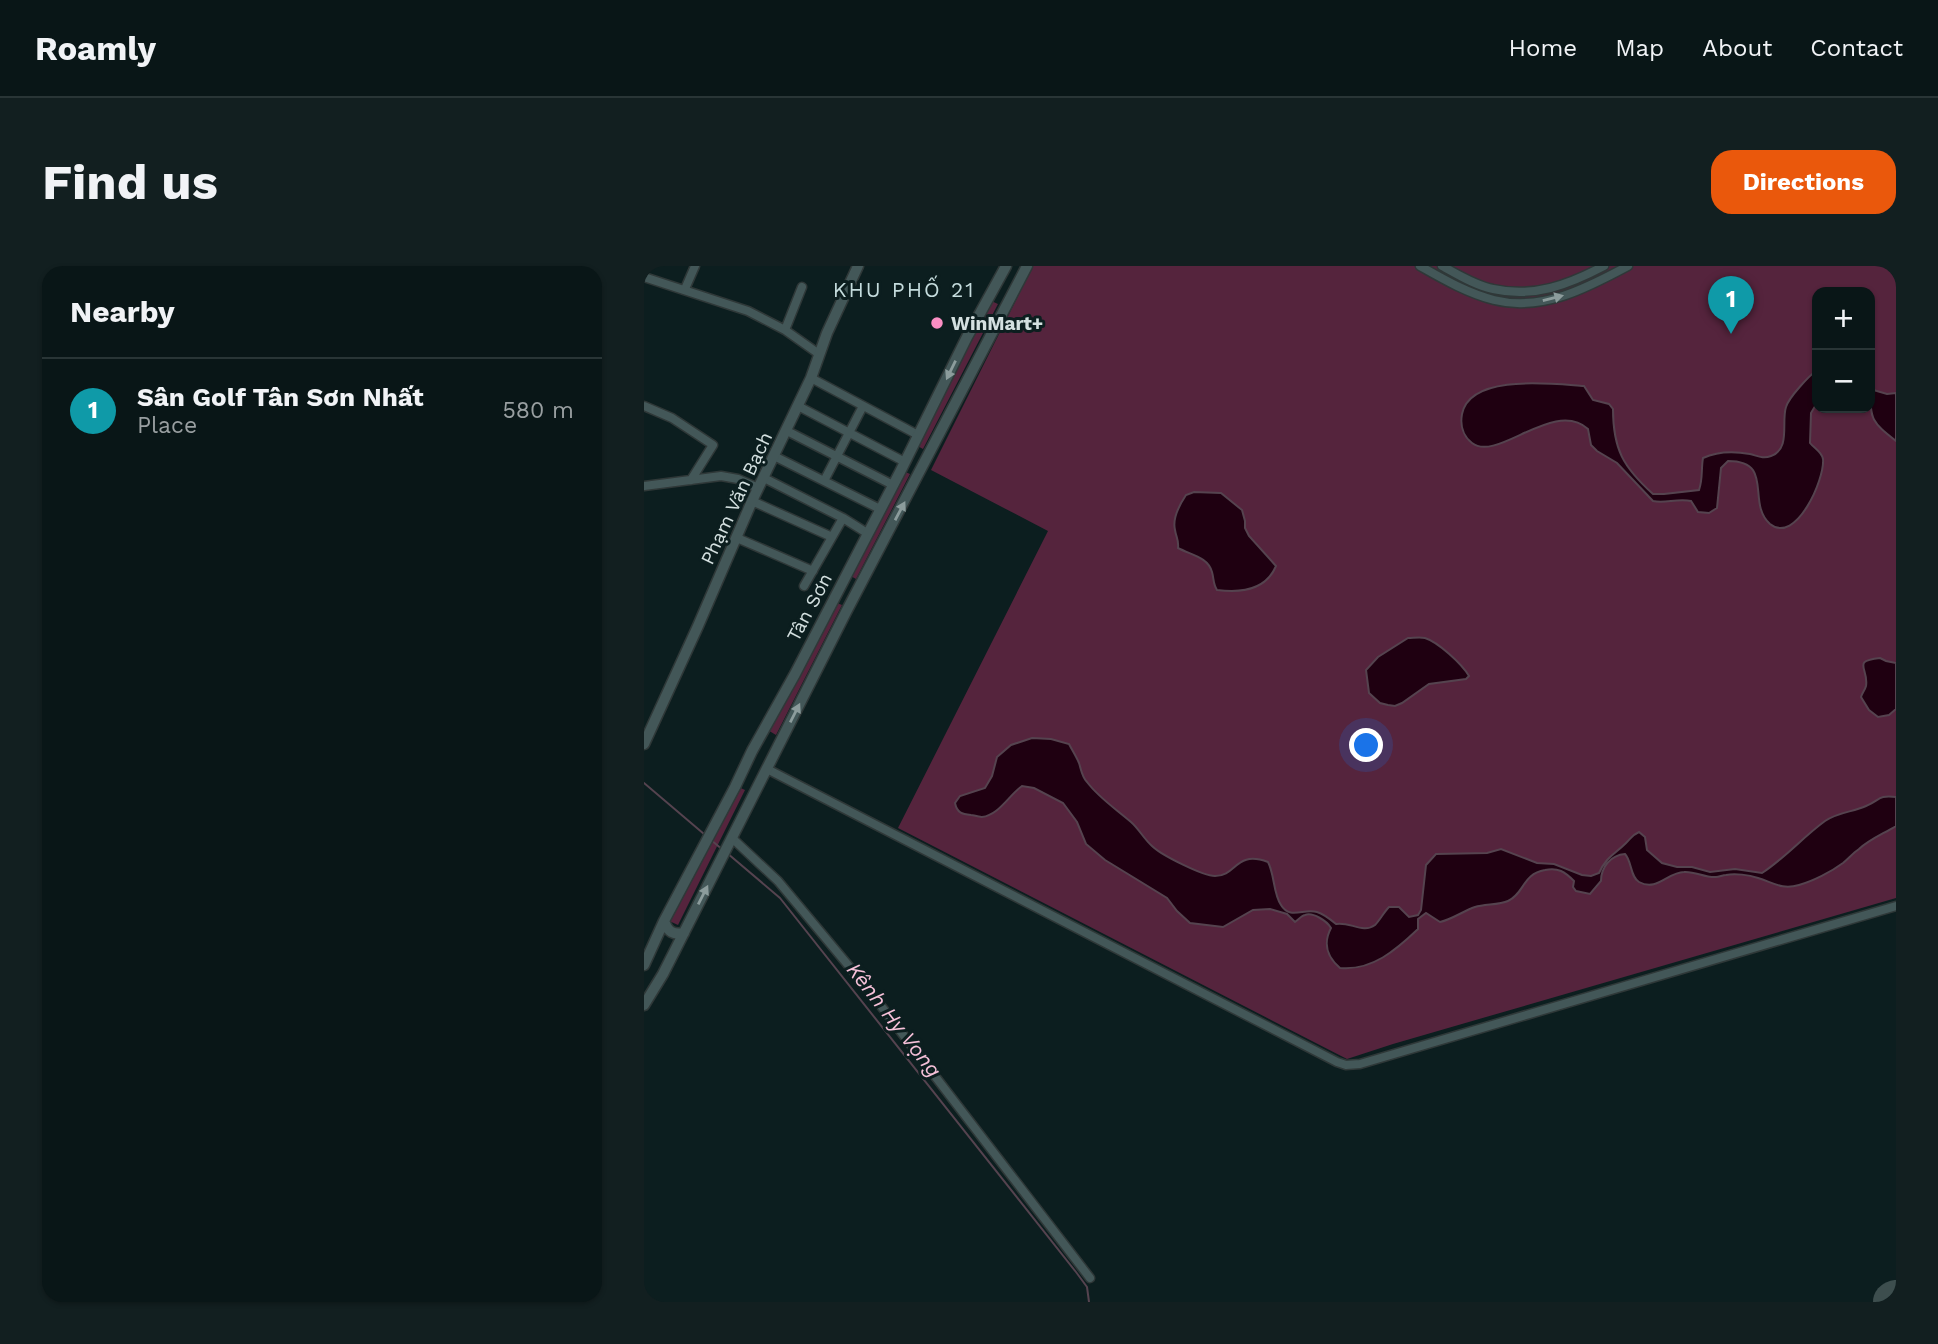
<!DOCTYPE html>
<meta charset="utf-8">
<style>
body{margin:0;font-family:"Work Sans",sans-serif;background:#121f20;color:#f1f3f6}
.controls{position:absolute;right:21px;top:21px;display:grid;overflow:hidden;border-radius:14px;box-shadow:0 2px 5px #0004}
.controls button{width:63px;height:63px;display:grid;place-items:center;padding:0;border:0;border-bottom:2px solid #293536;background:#091617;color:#f1f3f6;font:35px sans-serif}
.you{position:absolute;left:723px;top:480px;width:24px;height:24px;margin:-18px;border:5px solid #fff;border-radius:50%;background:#1a73e8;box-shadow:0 0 0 10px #1a73e833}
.badge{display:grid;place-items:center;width:46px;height:46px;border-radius:50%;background:#ea580c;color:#fff;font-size:23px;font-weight:700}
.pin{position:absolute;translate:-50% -58px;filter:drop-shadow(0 2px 4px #0008)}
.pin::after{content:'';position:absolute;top:37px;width:24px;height:21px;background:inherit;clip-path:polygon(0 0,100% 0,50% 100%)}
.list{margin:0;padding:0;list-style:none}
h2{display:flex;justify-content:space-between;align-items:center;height:91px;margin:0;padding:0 28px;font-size:30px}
h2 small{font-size:23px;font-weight:400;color:#999fa1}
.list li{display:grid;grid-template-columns:46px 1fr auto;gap:21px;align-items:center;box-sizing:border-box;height:105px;padding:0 28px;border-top:2px solid #293536}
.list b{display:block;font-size:26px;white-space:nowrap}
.list p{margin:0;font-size:23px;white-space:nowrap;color:#999fa1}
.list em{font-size:23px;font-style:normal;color:#999fa1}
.map{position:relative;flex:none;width:1252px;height:1036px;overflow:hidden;border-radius:21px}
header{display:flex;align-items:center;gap:42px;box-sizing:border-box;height:98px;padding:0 35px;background:#091617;border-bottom:2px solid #293536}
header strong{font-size:33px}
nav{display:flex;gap:38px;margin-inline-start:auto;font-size:24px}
.intro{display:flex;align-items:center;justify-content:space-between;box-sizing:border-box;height:168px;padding:0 42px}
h1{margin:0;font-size:49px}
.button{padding:18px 32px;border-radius:21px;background:#ea580c;color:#fff;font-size:24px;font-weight:700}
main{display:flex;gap:42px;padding:0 42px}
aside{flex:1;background:#091617;border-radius:21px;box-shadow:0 2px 5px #0004}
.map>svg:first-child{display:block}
</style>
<header>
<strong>Roamly</strong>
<nav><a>Home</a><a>Map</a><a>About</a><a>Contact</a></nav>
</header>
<div class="intro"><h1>Find us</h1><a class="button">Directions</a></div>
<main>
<aside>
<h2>Nearby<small></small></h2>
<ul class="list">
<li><span class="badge" style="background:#0f9aa8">1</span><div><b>Sân Golf Tân Sơn Nhất</b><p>Place</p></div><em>580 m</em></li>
</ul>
</aside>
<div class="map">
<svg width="1252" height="1036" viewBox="0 0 1252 1036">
<rect width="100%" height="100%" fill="#0c1e1f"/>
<path fill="#55243d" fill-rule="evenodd" d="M389,0H1252V632L749,778L703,793L254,562L404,265L287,204ZM1173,26H1226V142H1173Z
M343,33L354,38L279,183L270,178Z
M257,204L266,208L212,313L203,308Z
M188,335L198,339L132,469L122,463Z
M92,520L101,524L34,659L23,654Z"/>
<path fill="#1f0011" stroke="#55434f" stroke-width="2" d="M1173,104V137L1167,147L1166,177C1170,182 1178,186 1179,193C1181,213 1152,279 1126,258C1102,237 1131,195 1084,195L1077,202L1073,242L1065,247L1054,246L1047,235C1033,232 1021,238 1009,235L973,197L953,185L947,179L944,163C910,132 853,197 828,177C819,170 816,159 818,148C826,107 909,118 940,120L949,134L965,138L969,143C969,183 979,201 1009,228H1020L1055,224C1059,213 1057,203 1059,192C1074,185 1090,185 1106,188C1114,190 1119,193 1127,190C1147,183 1137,156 1142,141C1145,131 1165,110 1173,104Z
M1226,123L1243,128L1252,127V175C1228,156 1226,154 1226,123Z
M550,226L577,227L598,244L601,255V262L605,270L632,300C622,324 596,327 573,324C569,318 570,313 568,306C564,291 547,289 534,282C535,274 532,271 531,264C528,252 536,238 542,229Z
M764,372C769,372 776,371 781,372C794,376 818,398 825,410L822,413L785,418L758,437L751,440L744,439L736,437L725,427L722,404L734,391Z
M1236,392L1242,395L1252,397V443L1245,449L1234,451L1225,444L1217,431C1218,427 1221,424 1222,420C1225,402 1207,395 1236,392Z
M388,472L407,473L425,478C428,484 432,490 435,497C437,503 438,511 443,516C455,532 472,543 487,556C495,563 500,573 508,580C517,589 559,610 571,610C593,610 591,584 624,596C631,610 629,627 637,639C646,654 660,642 673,646C680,648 686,653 692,658C705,655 719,668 731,659C736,654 740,646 745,641H755L765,651L774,649L777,644L782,599L792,588L843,587L857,583L893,597L910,598L938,609L947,610L955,607C962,591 970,589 982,577C987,572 988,569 995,566L1001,571L1003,584L1018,597L1033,601H1048L1066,606L1091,603L1118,607C1141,592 1159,571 1181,555C1194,546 1209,546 1222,540C1237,534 1233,529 1252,531V560C1239,568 1226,573 1215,583C1209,587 1204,593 1199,597C1187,606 1169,615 1155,619C1138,624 1130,617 1114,612C1105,609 1091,607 1082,609C1079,609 1075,611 1072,611C1061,612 1051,605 1040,606C1024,606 1013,626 995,616C986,611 988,595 981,588C967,589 957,601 957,615L946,628L932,625L929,621L930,615C921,606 914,601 901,604C878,608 881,627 864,635C855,639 841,638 831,641C819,645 809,653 796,656L782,647L774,653V663C752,684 728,705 696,702C683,691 679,677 687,662C683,655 669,646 661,649C657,650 654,654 651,656L643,648L626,643L609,644L579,661L546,657L533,645L523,632L461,594L442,578L433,556L419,537L390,522L378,520C365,529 355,549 338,551C337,551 328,549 327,549C318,548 313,547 311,537L316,530L341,522L348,510L353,491L367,479Z"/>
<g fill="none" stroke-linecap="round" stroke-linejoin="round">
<path stroke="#55434f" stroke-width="2" d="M0,517L60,568
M67,574L79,584
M83,587L136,632L432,1006L443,1021L445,1036"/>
<path stroke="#3d4e4e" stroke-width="42" d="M1250,1036L1252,1035"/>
<g stroke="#2f3838" stroke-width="11">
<path id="minor" d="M776,0C799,13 823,27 850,34C898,46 943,22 984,0
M798,0C813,8 832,20 849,23C890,32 924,19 960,0
M0,11L104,45L141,64L175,88
M41,23L51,0
M141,64L158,21
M167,112L274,169
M0,140L28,152L69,179L47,214
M154,140L261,196
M143,165L249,219
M130,190L236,243
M120,212L199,252L223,267
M180,215L219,140
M0,220L77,210L94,213L114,222
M108,235L188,271
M93,272L169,305
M160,320L199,252
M123,503L693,796L702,799L716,798L1252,640
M88,572L134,615L224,723L446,1012"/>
</g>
<g stroke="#2f3838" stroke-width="13">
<path id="tertiary" d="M0,478L54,360L108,235L167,112L183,67L214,0
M20,655C24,666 29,669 40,667
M0,699L20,655L91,521L108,485L151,408L256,206L323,71L362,0
M0,739L19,708L202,346L383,0"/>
</g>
<use href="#minor" stroke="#435758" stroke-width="8"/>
<use href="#tertiary" stroke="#435758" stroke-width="10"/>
</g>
<defs><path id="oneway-solid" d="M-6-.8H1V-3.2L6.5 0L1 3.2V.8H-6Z" transform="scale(1.75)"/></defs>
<g fill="#8c9c9c">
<use href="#oneway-solid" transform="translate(909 32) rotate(-14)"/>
<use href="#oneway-solid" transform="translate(307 104) rotate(116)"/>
<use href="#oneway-solid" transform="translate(256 245) rotate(-62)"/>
<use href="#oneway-solid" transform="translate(151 447) rotate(-63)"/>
<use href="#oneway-solid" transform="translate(59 629) rotate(-63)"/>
</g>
<circle fill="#fb8fc4" stroke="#0c1e1f" stroke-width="2.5" cx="293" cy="57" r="7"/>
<g text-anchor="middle" stroke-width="6" stroke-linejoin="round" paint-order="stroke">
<g font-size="19" font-weight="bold" fill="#d4e0e0" stroke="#0c1e1f" text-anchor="start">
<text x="307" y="64">WinMart+</text>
</g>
<g font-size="19" fill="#d4e0e0" stroke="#0c1e1f">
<text transform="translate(92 232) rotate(-65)" y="7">Phạm Văn Bạch</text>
<text transform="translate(165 341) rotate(-62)" y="7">Tân Sơn</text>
</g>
<g font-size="21" letter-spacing="2" fill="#c5dcdd" stroke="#0c1e1f">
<text x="260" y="31">KHU PHỐ 21</text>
</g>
<g font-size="21" font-style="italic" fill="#f6c1d9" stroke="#0c1e1f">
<text transform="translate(250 754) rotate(52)" y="7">Kênh Hy Vọng</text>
</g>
</g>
</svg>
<div class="controls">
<button>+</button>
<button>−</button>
</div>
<div class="you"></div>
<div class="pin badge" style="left:1087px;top:68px;background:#0f9aa8">1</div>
</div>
</main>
